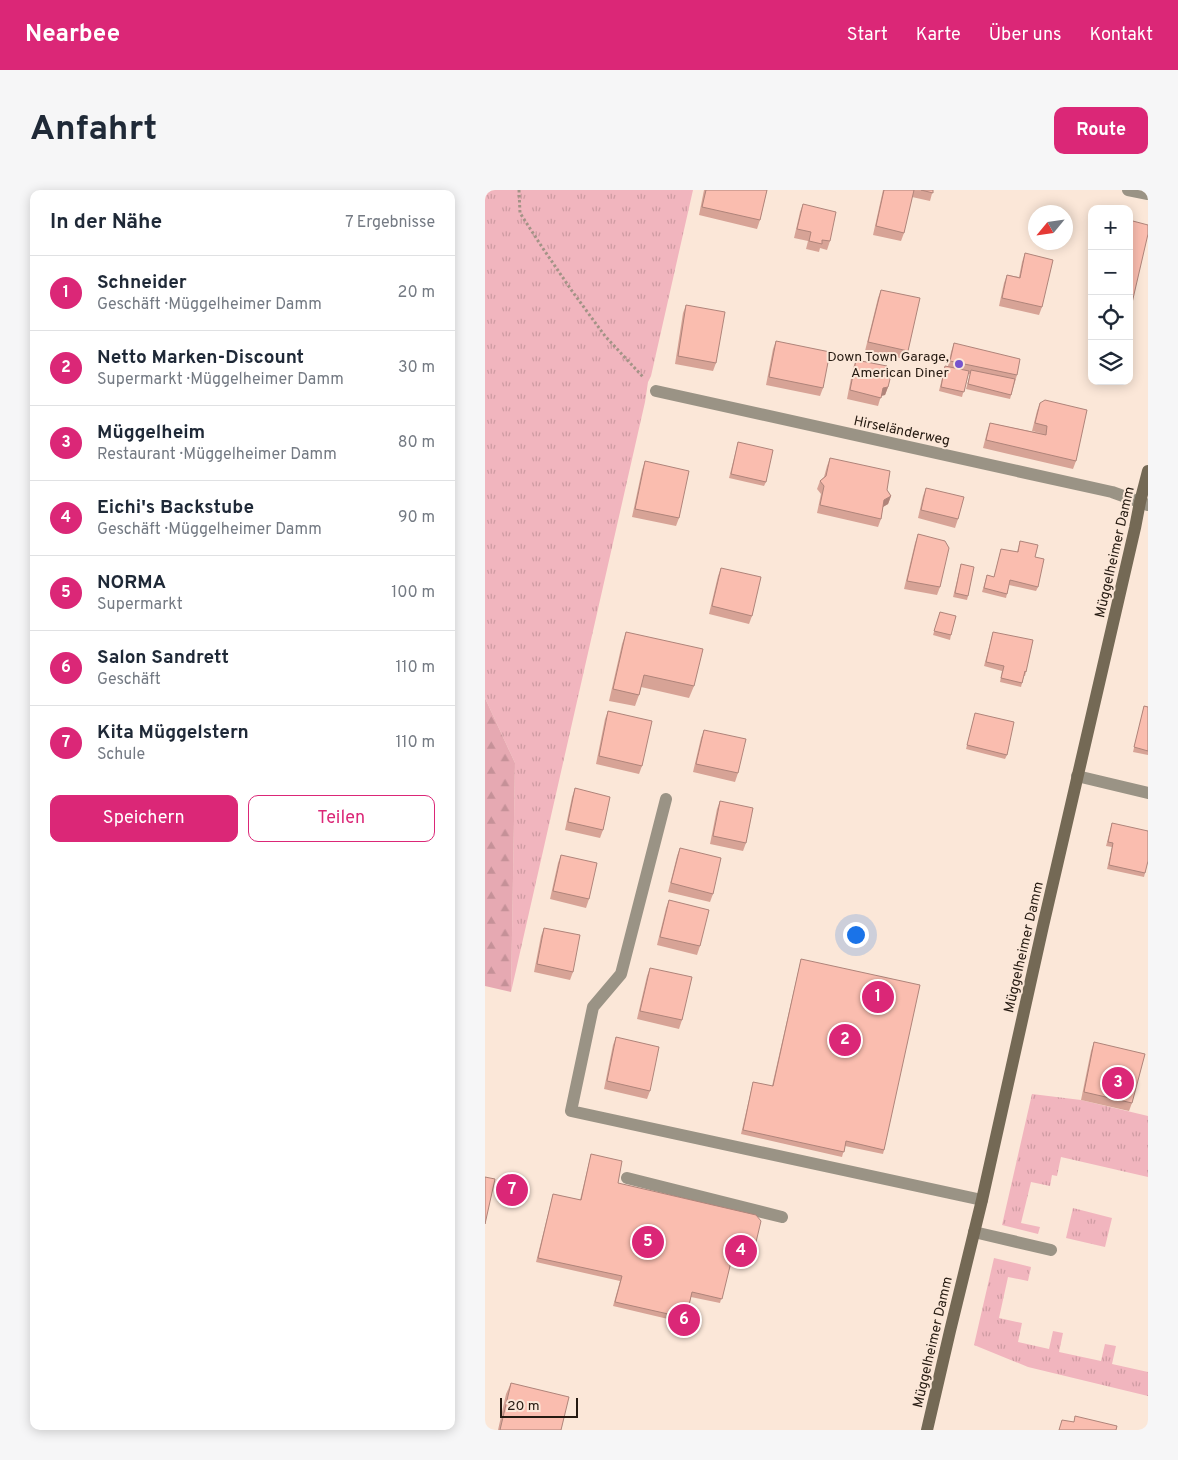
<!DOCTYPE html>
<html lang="de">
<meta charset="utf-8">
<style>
body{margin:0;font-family:Overpass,sans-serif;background:#f6f6f7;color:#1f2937}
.controls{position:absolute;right:15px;top:15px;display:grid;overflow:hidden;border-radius:10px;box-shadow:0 2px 12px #0003}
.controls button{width:45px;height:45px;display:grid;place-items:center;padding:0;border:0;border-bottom:1px solid #e0e1e3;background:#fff;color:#1f2937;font:25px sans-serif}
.compass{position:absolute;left:543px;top:15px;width:45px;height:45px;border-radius:50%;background:#fff;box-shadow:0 2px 12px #0003;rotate:241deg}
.scale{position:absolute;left:15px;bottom:12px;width:78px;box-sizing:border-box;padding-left:5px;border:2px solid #251a11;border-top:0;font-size:14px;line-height:18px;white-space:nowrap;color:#251a11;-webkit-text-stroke:4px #fbe7d8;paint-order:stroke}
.you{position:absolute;left:370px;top:744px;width:18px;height:18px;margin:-12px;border:4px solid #fff;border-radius:50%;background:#1a73e8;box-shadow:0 0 0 8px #1a73e833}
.badge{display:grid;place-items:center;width:32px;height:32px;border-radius:50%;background:#db2777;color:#fff;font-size:16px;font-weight:700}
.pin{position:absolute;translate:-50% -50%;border:2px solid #fff;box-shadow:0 1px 5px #0006}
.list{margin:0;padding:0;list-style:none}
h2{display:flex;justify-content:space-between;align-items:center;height:65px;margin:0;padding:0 20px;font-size:21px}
h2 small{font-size:16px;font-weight:400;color:#747a83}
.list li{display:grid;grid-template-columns:32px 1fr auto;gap:15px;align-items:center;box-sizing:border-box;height:75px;padding:0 20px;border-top:1px solid #e0e1e3}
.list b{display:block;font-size:19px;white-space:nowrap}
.list p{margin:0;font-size:16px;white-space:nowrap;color:#747a83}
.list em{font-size:16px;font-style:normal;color:#747a83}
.actions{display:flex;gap:10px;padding:15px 20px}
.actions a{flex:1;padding:11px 0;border:1px solid #db2777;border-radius:10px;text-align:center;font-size:18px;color:#db2777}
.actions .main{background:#db2777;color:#fff}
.icon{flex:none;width:28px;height:28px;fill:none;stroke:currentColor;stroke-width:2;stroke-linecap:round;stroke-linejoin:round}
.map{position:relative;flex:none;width:663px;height:1240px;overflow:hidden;border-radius:10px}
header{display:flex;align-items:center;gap:30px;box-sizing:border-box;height:70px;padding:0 25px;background:#db2777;color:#fff}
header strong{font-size:24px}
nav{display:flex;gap:28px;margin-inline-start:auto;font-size:18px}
.intro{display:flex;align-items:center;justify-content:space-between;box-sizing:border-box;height:120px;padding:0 30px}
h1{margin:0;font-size:35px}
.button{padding:12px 22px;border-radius:10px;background:#db2777;color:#fff;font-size:18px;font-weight:700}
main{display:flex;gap:30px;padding:0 30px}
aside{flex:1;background:#fff;border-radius:10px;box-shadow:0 2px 12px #0003}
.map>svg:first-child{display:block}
</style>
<header>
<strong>Nearbee</strong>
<nav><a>Start</a><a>Karte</a><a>Über uns</a><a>Kontakt</a></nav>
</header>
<div class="intro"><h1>Anfahrt</h1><a class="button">Route</a></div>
<main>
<aside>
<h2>In der Nähe<small>7 Ergebnisse</small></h2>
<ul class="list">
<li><span class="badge">1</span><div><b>Schneider</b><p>Geschäft · Müggelheimer Damm</p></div><em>20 m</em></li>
<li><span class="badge">2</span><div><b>Netto Marken-Discount</b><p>Supermarkt · Müggelheimer Damm</p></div><em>30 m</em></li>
<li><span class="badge">3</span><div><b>Müggelheim</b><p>Restaurant · Müggelheimer Damm</p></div><em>80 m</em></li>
<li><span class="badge">4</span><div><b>Eichi's Backstube</b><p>Geschäft · Müggelheimer Damm</p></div><em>90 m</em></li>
<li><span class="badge">5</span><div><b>NORMA</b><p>Supermarkt</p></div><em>100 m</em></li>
<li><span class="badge">6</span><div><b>Salon Sandrett</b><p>Geschäft</p></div><em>110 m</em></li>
<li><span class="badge">7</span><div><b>Kita Müggelstern</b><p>Schule</p></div><em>110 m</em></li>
</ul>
<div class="actions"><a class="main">Speichern</a><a>Teilen</a></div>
</aside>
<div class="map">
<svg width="663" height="1240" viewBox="0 0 663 1240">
<defs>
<pattern id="grass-tufts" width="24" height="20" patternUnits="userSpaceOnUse" patternTransform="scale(1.25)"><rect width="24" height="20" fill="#f1b5be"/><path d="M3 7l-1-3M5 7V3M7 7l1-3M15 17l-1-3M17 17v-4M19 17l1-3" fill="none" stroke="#ce9ba2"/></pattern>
<pattern id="forest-firs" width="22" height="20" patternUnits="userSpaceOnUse" patternTransform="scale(1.25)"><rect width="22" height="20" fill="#e6a9b2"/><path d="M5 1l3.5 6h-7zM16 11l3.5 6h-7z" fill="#c59198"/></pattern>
</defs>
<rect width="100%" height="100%" fill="#fbe7d8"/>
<path fill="url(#grass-tufts)" d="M0,0H208L166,186L163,192L160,212L26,802L30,573L0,508Z
M547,904L596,910L663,926V987L576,967L572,986L567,985L565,996L546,992L536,1033L555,1037L553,1044L517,1035Z
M588,1018L627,1028L620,1057L581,1048Z
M509,1068L546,1077L543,1091L523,1087L514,1128L537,1133L533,1152L564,1159L568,1141L578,1143L574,1162L616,1171L620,1154L631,1156L627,1174L663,1182V1206L543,1177L489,1155Z"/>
<path fill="url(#forest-firs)" d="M0,508L30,573L26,802L0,796Z"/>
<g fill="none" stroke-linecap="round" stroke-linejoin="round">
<path stroke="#a39386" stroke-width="3" stroke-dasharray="2.5 2.5" stroke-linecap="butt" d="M34,0L35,23L57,57L87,101L120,146L159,188"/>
<path stroke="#9a9385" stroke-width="12" d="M643,0L663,4
M181,609L136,784L108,817L86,921L497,1010
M142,988L297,1027
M489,1042L566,1060"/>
<path stroke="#9a9385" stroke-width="12" d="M171,201L627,302L663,315
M592,586L663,603"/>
<path stroke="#746955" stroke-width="12" d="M442,1240L465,1141L497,1010L558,736L650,338L655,312L663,281"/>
</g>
<path fill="#d7a396" d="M219,0H282L275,30L272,39L214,25Z
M398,0H448L445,11L427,7L419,43L416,51L388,45Z
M318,14L345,51L342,60L335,58L334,62L321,59L323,51L309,48L315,22Z
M644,30L647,113L644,120Z
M540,63L557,117L554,125L514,116L519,93L522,85L534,87L537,72Z
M396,100L423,161L420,169L380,161L393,108Z
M607,103V116L604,115Z
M201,115L231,173L228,181L190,174L198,123Z
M291,151L338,198L335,206L281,195L288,159Z
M469,153L532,185L525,209L481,199L485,184H483L477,207L454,201L459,180L460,176H463L466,162Z
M371,170L400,186L403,197L400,205L396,206L393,216L362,209L368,178Z
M555,213L591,271L588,279L498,258L502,242L505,233L559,244L547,241L552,221Z
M253,252L281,292L279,296L244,288Z
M345,268L402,300L406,306L403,314L398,317L396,329L393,337L332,323L336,304L332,299L335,291L339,287L342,276Z
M160,271L194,328L191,336L147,327L157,280Z
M441,298L473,329L470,338L433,328L438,306Z
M433,344L455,397L452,405L419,399L430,353Z
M535,351L550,367L553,397L551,401L524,395L521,408L497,402L502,385L509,387L516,359L532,362Z
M476,374L483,406L482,410L468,407Z
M236,378L267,426L264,434L224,424L233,386Z
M455,422L466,445L465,450L448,445Z
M141,442L209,496L204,508L156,497L154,505L150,516L124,511L137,454Z
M508,442L541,482L540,486H539L536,497L515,492L517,481L499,476Z
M659,516L663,517V565L648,562Z
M123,521L157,576L154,584L111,574L120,529Z
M490,523L522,565L520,569L481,559Z
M219,540L253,583L250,592L208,582L216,548Z
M90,598L118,640L115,648L80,640L87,607Z
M235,611L261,653L258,661L225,654L232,619Z
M627,633L660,683L659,687L622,679L627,657L621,656Z
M195,658L228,704L225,712L183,702L192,666Z
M76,665L104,709L101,718L65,709L73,673Z
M184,710L215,756L212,765L172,755L181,718Z
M59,738L88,782L85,790L49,782L56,746Z
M316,769L399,960L398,964L360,956L357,967L256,944L268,892L287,896Z
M165,778L197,830L194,839L152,829L162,786Z
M131,847L165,901L162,909L119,899L128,855Z
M609,852L647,913L644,921L596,910L606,861Z
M106,964L133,993L266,1073L264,1077L246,1073L235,1113L206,1107L200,1133L128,1116L135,1091L51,1072L68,1004L95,1010Z
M26,1193L76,1240H13L21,1204Z"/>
<path fill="#af847a" d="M403,197L400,205L395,206L398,198Z
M406,306L403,314L396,318L399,310Z"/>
<path fill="#fabdaf" stroke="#af847a" d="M221,0H282L275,30L217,17Z
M399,0H429L419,43L391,36Z
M436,0H448V3Z
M318,14L351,22L345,51L337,50V54L324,51L326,42L312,39Z
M644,30L663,35V44L647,113L644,112Z
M540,63L568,70L557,117L517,108L522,85L535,88Z
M396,100L435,108L423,161L383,152Z
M201,115L240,122L231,173L193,166Z
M291,151L345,162L338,198L284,187Z
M469,153L535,169L532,185L465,171Z
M371,170L402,176L400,186L405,189L403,197L398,198L396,208L365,200Z
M460,176L484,181L479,202L456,197Z
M486,180L530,189L526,205L483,194Z
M560,210L602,220L591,271L501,250L505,233L561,245L562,236L550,233L555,213Z
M253,252L288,260L281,292L246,284Z
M345,268L405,281L402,300L406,306L399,310L396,329L335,315L339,296L335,291L341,286Z
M160,271L204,281L194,328L150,319Z
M441,298L479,307L473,329L436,320Z
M433,344L460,351L464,358L455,397L422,391Z
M535,351L553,355L550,367L559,369L553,397L525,390L522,404L499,398L502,385L509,387L516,359L533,362Z
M476,374L489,377L483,406L470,403Z
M236,378L276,387L267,426L227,416Z
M455,422L471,426L466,445L449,441Z
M141,442L218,459L209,496L159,485L154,505L128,499Z
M508,442L548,450L541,482L540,481L537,493L516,488L519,476L501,472Z
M659,516L663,517V561L649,557Z
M123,521L167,531L157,576L114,566Z
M490,523L529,532L522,565L482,555Z
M219,540L261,549L253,583L211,574Z
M90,598L125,607L118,640L83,632Z
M235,611L268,618L261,653L228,646Z
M627,633L663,641V671L660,683L624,675L628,653L623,652Z
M195,658L236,668L228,704L186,693Z
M76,665L112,673L104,709L68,701Z
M184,710L224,720L215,756L175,747Z
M59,738L95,745L88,782L52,774Z
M316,769L435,795L399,960L361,951L359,962L258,940L268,892L288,896Z
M165,778L207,787L197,830L155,821Z
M131,847L174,857L165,901L122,891Z
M609,852L660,864L647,913L599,902Z
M106,964L137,971L133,993L271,1025L276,1031L266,1073L247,1068L237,1109L207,1102L201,1128L130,1112L137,1086L53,1068L68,1004L96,1010Z
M0,987L10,989L0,1034Z
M26,1193L84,1207L76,1240H15Z
M590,1226L632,1236L631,1240H574L577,1230L589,1232Z"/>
<circle fill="#7653cd" stroke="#fbe7d8" stroke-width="2" cx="474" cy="174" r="5"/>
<g text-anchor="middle" stroke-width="4" stroke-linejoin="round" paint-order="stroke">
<g font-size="14" fill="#251a11" stroke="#fbe7d8" text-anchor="end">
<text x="464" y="171">Down Town Garage,<tspan x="464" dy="16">American Diner</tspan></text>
</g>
<g font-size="14" fill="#251a11" stroke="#fbe7d8">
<text transform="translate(417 240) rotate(12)" y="5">Hirseländerweg</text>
<text transform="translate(629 362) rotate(-77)" y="5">Müggelheimer Damm</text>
<text transform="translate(538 757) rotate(-77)" y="5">Müggelheimer Damm</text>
<text transform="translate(447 1152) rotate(-77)" y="5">Müggelheimer Damm</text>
</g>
</g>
</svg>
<div class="controls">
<button>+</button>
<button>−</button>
<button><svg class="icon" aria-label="locate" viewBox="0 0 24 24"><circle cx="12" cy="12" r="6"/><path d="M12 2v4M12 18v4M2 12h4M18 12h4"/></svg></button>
<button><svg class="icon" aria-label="layers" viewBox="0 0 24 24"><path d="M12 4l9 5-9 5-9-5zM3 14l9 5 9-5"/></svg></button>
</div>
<svg class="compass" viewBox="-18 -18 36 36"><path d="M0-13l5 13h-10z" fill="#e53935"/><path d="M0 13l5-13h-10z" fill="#747a83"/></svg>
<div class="scale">20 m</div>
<div class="you"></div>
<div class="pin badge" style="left:393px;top:807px">1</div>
<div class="pin badge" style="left:360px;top:850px">2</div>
<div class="pin badge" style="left:633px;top:893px">3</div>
<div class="pin badge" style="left:256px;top:1061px">4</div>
<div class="pin badge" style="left:163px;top:1052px">5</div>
<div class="pin badge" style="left:199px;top:1130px">6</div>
<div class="pin badge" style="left:27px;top:1000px">7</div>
</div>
</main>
